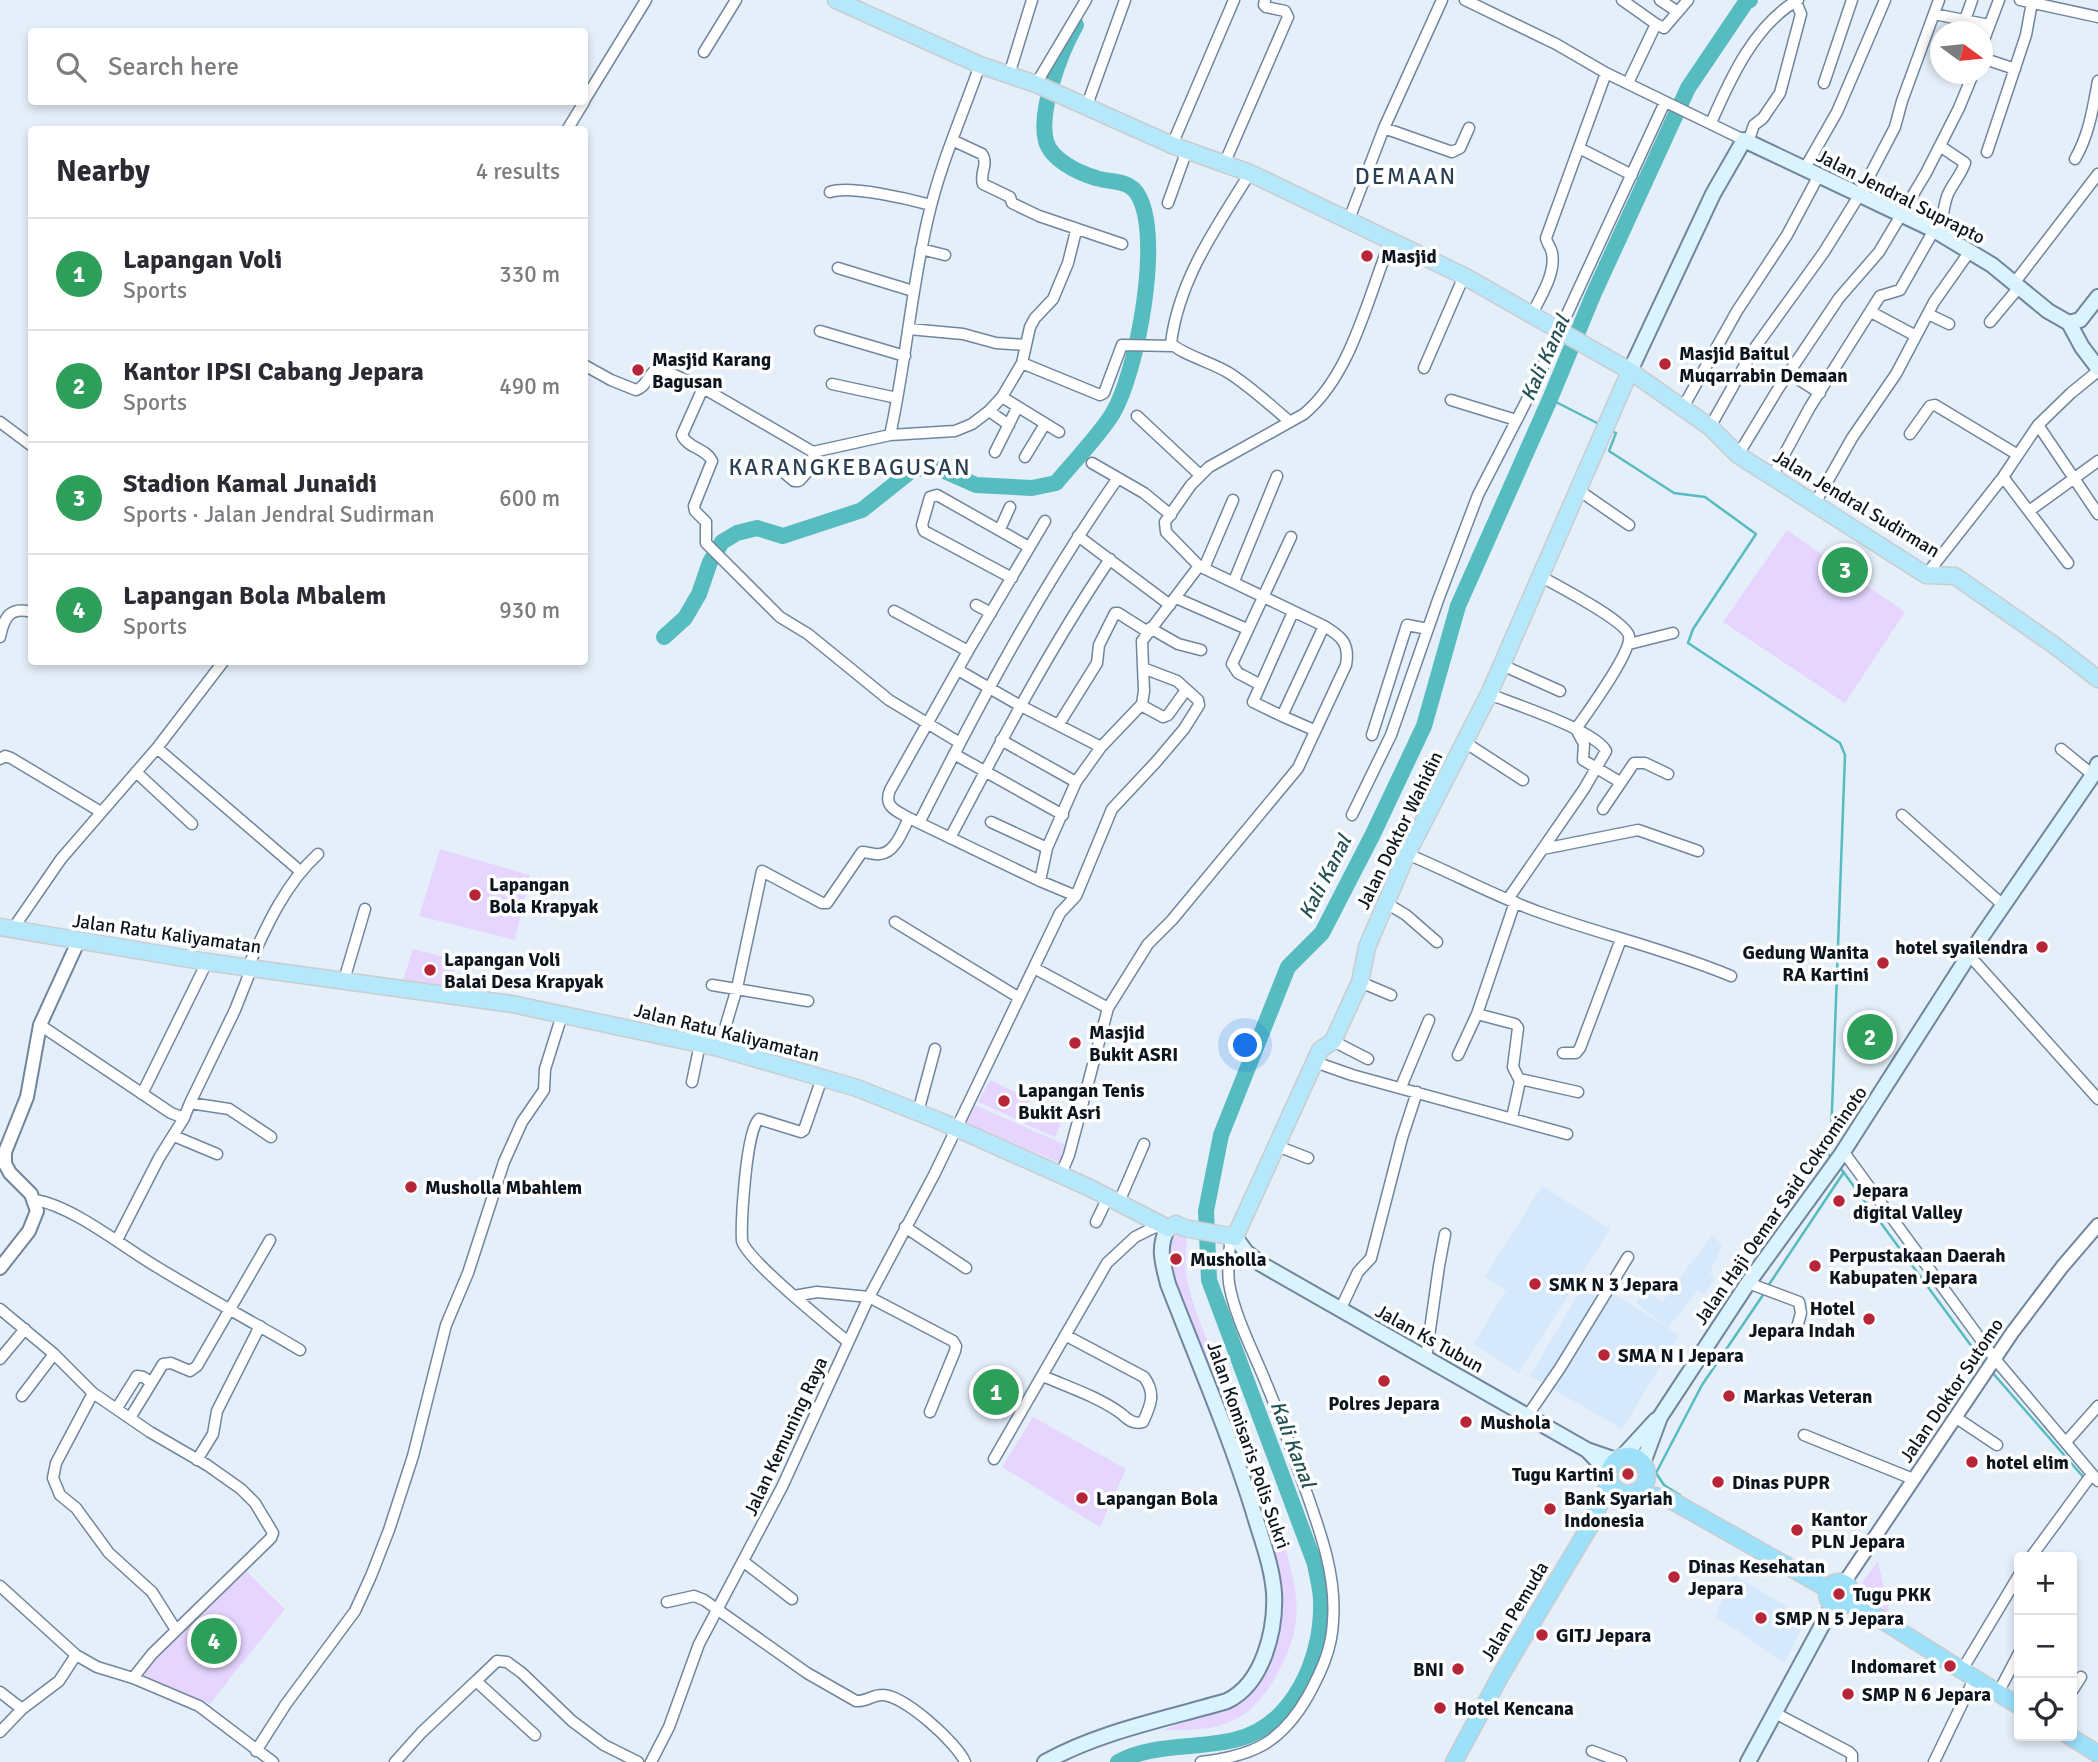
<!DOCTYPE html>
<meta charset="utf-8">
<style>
body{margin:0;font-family:Signika,sans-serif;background:#f7f7f7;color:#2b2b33}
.controls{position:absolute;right:21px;bottom:21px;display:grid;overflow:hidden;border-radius:7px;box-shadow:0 4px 10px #0003}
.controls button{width:63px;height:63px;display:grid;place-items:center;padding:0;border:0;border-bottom:2px solid #e1e1e2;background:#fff;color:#2b2b33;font:35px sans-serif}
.compass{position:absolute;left:1930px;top:21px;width:63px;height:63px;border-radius:50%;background:#fff;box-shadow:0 4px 10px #0003;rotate:105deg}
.you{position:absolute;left:1246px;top:1046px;width:24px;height:24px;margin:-18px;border:5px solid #fff;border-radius:50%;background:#1a73e8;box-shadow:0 0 0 10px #1a73e833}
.badge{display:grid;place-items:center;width:46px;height:46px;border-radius:50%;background:#111827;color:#fff;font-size:23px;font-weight:700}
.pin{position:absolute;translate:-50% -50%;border:4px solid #fff;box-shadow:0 2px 7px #0006}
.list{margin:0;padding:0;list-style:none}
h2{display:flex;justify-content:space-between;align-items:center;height:91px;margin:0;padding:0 28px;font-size:30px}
h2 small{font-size:23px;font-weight:400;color:#7c7c81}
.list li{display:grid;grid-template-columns:46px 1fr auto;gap:21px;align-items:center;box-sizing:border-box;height:112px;padding:0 28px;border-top:2px solid #e1e1e2}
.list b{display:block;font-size:26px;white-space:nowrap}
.list p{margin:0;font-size:23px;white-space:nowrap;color:#7c7c81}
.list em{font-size:23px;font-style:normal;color:#7c7c81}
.icon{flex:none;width:38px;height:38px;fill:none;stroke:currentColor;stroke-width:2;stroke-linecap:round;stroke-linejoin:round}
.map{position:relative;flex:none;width:2098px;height:1762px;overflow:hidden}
.search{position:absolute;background:#fff;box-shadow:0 4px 10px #0003;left:28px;top:28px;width:560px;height:77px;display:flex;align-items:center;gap:18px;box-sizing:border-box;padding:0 24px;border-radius:7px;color:#7c7c81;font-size:26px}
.panel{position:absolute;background:#fff;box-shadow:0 4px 10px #0003;left:28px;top:126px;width:560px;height:539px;border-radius:7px}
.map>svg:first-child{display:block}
</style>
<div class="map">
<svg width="2098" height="1762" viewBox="0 0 2098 1762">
<rect width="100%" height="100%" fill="#e5effa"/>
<path fill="#d6e8fb" d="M1542,1186L1610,1229L1519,1373L1473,1344L1506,1291L1485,1277Z
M1712,1235L1722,1245L1710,1273L1715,1279L1705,1294L1698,1290L1668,1328L1679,1335L1622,1429L1530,1376L1588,1277L1668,1328L1636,1303L1644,1288L1662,1302Z
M1733,1574L1807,1619L1784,1663L1740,1632L1715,1617Z"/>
<path fill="#e6d6ff" d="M1787,530L1905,612L1845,703L1723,622Z
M440,849L530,875L515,940L419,916Z
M413,949L456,960L449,989L403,980Z
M990,1080L1030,1099L1018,1120L978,1102Z
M973,1104L1068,1146L1061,1163L964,1123Z
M1033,1105L1063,1120L1055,1137L1023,1123Z
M1177,1233H1187C1187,1246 1184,1262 1186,1275C1196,1325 1223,1372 1242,1419C1257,1453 1267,1489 1278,1524C1287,1552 1300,1594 1296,1623C1293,1642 1285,1661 1275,1678C1247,1727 1216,1731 1163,1730L1195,1717L1225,1711L1243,1699L1280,1590L1277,1564L1248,1467L1231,1432L1171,1270C1169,1258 1169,1243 1177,1233Z
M986,1365L1023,1387L1004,1420L968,1397Z
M1033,1417L1126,1469L1100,1527L1002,1467Z
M1878,1561L1894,1634L1859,1609V1587Z
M241,1566L285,1609L210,1704L138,1673Z"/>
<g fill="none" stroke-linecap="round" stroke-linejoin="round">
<path stroke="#57bcc0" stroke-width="2.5" d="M1550,399L1601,425
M1610,430L1616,433L1609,451L1674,493L1705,497L1756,534L1693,629L1688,643L1840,743L1845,755L1831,1137L1826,1152L1832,1158
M1839,1166L1986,1366
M1768,1286L1844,1172
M1991,1371L2085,1479
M1680,1495L1664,1485L1656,1473L1702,1385L1765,1292"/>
<path stroke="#57bcc0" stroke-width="16" d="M664,637L685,618L699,594L710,562L722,542L737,533L757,528L783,536L841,517L862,510L911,471L925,467L942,470L976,485L1032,488L1056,483C1073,462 1099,436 1113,413C1137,372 1163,237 1138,195C1129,179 1111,183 1096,178C1079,173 1051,160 1046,141C1038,111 1061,51 1076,25
M1118,1762C1153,1743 1196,1749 1234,1740C1293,1727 1323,1658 1321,1601C1321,1589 1317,1576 1315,1564L1209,1280L1206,1211L1221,1135L1288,967L1322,933L1373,834L1424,726L1458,606L1550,399L1594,293L1688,88L1746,2L1750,0"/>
<g stroke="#6f869e" stroke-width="13">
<path id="minor" d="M1465,0L1556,44L1606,73L1744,140
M1622,0L1656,24L1628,83
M1660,0L1678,12
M2020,0L2098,17
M1934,14L1989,25
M1965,20L1972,0
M1656,24L1664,28L1688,0
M1982,45L1999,0
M704,52L736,0
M1982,58L2015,69
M1009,75L1032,0
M1824,83L1852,0
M1036,84L1086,0
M584,101L646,0
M1087,105L1125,0
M1711,123C1730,79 1755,24 1798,0
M1384,128L1452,152L1460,148L1469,128
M567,130L584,102
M952,140L982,154C989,165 979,173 983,184L1010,197L1012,203L1039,216L1122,244
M1748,142L1754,125L1763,118L1780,93L1801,14L1796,2
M1172,145L1234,0
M1579,148L1632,175
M1987,152L2026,35L2032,2
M2075,159C2089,135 2093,108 2098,81
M1225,162L1288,17L1285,11L1266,7L1264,5L1265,0
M1805,168L1837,112L1885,0
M1250,173C1217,226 1179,279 1171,343C1180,354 1214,363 1229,373C1251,387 1270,405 1289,421
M830,192C850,185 909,199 931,205
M1168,203L1187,150
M1348,222L1384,128L1442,0
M1939,233C1943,221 1943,205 1948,194C1953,183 1961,175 1965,163L1940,146
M921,249L945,255
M838,268L913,291
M2015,282L2098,174
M1871,312L1916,336
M1532,314C1541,296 1556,273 1552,253C1551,247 1547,244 1546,238L1606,73
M1928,314L1949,324
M1990,322L2020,286
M909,329L963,334L996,343L1026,345
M820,331L905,356
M1022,363L1100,395L1104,393L1122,345L1173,346
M584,365L611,380L636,390C648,386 648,372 659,368L703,388L813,452L890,435L955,431L972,424L989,411L1002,397L1022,363L1030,327L1035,318L1053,299L1068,263L1076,231
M1424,368L1464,276
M1790,374L1820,393
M832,384L897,398
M703,388L682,435C687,448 706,448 712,461L694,506L695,511L706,522V543L780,617L808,634L889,700L960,743
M1002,397L1059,432
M1451,400L1516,420
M1682,409L1737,311L1787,235L1819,175
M989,411L1009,425
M1137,416L1200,475
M0,422L32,446
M2038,425L2098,514
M1710,427L1754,349L1824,252L1860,194L1895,127L1902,101L1939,0
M1910,434L1930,406L1935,405L2018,455
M890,435C906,363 911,289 928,218C940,165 962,116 980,65
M995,452L1017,408
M1738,455L1778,389L1839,298L1879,252L1926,173L1959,108L1973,74
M1025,457L1045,424
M1092,463L1144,493L1171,515
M782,471L794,481H799C808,471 815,466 813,452
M1772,477L1810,407L1880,296L1900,290L1934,230
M2003,477L2068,563
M1577,489L1629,525
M1814,505L1852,438L1896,374L1934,302L1970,251
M2029,511L2098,461
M1000,529L1010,507
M1078,536L1170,605
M1204,568L1233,500
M1926,575L2003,477L2038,425L2071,393L2098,371
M1540,576C1556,585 1626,621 1629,636C1632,652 1587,713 1576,729L1584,744L1583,760L1620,782
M1012,578L924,531L922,525L930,497L937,495L1029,547
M1234,581L1277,476
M1176,598L1247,629
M976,605L991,613
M894,611L968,651
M1150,628L1178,644L1201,650
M0,637C4,617 10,606 32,612
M1629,644L1673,633
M1502,665L1560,691
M958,670L1019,705L1101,747
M1259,684L1238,673L1232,664L1291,537
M1489,694C1514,704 1595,730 1606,751L1584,789L1508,899
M1141,705L1163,717L1168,715L1186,690
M1282,716L1253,702L1293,612
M1059,724L1097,663L1099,645L1115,613H1118L1148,632
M1314,730L1282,716L1324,626
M1372,735L1407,625L1428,629
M1001,740L1076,782
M1466,743L1523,780
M157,748L300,871
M2061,749L2093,775
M954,754L1063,815
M0,759L5,756L11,758L101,812
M136,772L192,824
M1603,809L1634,763H1645L1668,774
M1352,815L1391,735L1438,600L1478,495L1531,392L1665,102
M1902,815L2003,905
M991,822L1047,848
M919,823C979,704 1041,587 1118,478
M950,838C1000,743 1049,649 1110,559
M1543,849L1638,830L1698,851
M1407,854C1451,872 1494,896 1539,912C1603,935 1669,950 1731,976
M1040,881L909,818C897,811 883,807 890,790L968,651L1045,521
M1076,896L1112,809L1156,762L1184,729L1199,705L1198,700L1177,681L1143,668
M1386,903L1406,915L1437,942
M895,922L1018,997
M12,930L61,859L157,748L223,662
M1969,955L2098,1099
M248,967C266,927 285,884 318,854
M1034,968L1108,1008L1148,944L1172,920L1298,768L1346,665C1350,643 1341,636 1324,626L1199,566
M344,980L365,909
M1360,982L1391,995
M712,985L808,1001
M40,1025L171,1113L184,1118L190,1103L235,1010L252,967
M1333,1041L1368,1059
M719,1048L737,988L762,871L822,903H827L862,852C868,852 874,855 880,854C895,853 903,830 909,818
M1563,1053H1576L1580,1048L1621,939
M1458,1055L1477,1014
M1315,1062L1352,1075L1567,1134
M822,1078L804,1130L801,1132L759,1119C746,1130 741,1221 742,1241C748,1261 828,1325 848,1342
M1520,1079L1578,1092
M692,1082L700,1044
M1401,1087L1429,1020
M142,1094L207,962
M190,1103L229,1109L271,1137
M918,1112L935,1049
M1512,1118L1520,1081L1513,1067L1518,1028L1515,1024L1477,1014L1515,902
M174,1136L217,1154
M1277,1146L1308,1158
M1843,1151L1995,1359L2098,1481
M1061,1174L1069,1155L1108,1008
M35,1200C73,1206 123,1247 157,1267C204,1296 253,1322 300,1350
M1119,1202L1144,1144
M1096,1222L1108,1197
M905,1227L966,1268
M117,1240L159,1158L184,1118
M1748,1283L1799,1302L1801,1313L1796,1331
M794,1296L817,1292L869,1297L953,1341L956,1346L955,1351L930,1412
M0,1309L54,1354L93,1393L150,1432L207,1465L241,1489L255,1503L273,1533L271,1538L152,1654L133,1678
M1340,1310L1358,1272L1371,1258L1402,1138L1417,1092
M1426,1358L1439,1266L1445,1234
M0,1359L25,1329
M1043,1376C1068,1387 1096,1396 1119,1412C1127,1418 1132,1425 1143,1422C1151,1405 1156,1393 1144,1377L1065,1335
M93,1393L56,1463L53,1478L60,1495L76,1508L109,1553L152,1592L176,1630
M22,1396L54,1354
M117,1408L137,1376L143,1377L151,1382
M1528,1415L1560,1368L1628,1257
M1955,1417L1997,1445
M130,1418L163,1364L171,1363L190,1371L197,1366L270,1240
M1804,1435L1913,1479
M2066,1442L2098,1406
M994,1459L1107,1263L1135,1237L1161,1224
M197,1460L213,1434L217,1411L260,1326
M2031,1557L2092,1474
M744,1562L792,1599
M0,1586L76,1655L97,1667L133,1678L199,1706L273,1762
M667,1602L694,1596L704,1600L807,1673L856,1701C866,1702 872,1695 882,1695C903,1694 957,1743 965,1762
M1962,1670L2019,1575
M2072,1691L2081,1677
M0,1692L22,1709
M1998,1693L2019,1653
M1775,1713L1849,1752L1852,1755V1762
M0,1732L22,1709L59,1681L76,1655
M535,1735L476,1681L497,1661L507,1662L522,1673L572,1721L604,1745L638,1762
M256,1751L286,1704L355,1611L371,1576L389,1530L413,1456L446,1325L468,1273L504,1162L522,1122L544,1090L545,1069L562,1015
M1592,1751L1621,1762
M395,1762L421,1733L476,1681
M651,1762L669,1727L699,1644L782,1487L869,1297L934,1175L1060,913L1076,896L1040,881L1047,848L1076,782L1101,747L1142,704L1144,691L1142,641L1199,566L1166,532L1165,522L1191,485L1209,467L1304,414C1352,374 1368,296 1391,240
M1201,1762C1253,1756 1281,1743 1308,1696C1321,1672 1332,1649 1333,1621C1337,1572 1317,1523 1301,1477C1290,1446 1279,1414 1266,1383C1254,1353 1234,1315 1229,1283C1227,1268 1229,1252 1231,1236
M1934,1762L1974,1679"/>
</g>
<g stroke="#6f869e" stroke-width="16">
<path id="tertiary" d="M0,1268L29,1231L37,1211L31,1194L10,1173L5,1164V1152L27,1097L40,1025L78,942
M1844,1583L2012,1333L2062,1267L2098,1225"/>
</g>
<g stroke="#6f869e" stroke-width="18">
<path id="secondary" d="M2069,323L2082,347L2098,368
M2069,323L2080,320L2098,297
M1630,371L1713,194L1744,140L1934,230L1992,265L2048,311L2069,323
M1235,1237L1246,1252L1261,1264L1587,1450L1616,1460
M1588,1451L1609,1473
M1623,1456L1656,1420
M1643,1463L1660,1417L1748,1283L1841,1155L1969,955L2093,775L2098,764
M1045,1762C1101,1731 1166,1719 1227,1701C1263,1684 1276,1630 1274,1593C1272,1565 1261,1538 1253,1510C1229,1433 1197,1359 1168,1284C1163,1264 1157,1247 1168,1228
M1748,1762L1833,1605"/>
</g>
<g stroke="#caccce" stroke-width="19">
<path id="primary" d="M836,0L980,65L1036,84L1172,145L1250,173L1464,276L1630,371L1710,427L1738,455L1926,575L1955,576L2054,645L2098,679
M0,927L207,962L512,1004L719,1048L857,1088L942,1122L1088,1187L1168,1228L1176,1224L1184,1228L1235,1237L1320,1050L1333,1041L1360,982L1367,947L1407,854L1489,694L1630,371"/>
</g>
<g stroke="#caccce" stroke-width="19">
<path id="trunk" d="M1609 1475a19 19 0 1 1 38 0a19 19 0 1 1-38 0Z
M1635,1492L1669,1499L1828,1589
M1827 1594a12 12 0 1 1 24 0a12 12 0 1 1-24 0Z
M1850,1600L2019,1706
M2069,1736L2098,1754
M1454,1762L1502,1673L1590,1526L1610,1480"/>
</g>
<use href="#minor" stroke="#fff" stroke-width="10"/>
<use href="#tertiary" stroke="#fff" stroke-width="12"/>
<use href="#secondary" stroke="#daf3fd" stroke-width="14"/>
<use href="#primary" stroke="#b5e8fb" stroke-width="16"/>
<use href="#trunk" stroke="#9ce0fa" stroke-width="16"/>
</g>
<g fill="#b72638" stroke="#fff" stroke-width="2.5">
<circle cx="1367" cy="256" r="7"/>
<circle cx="1665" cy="364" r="7"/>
<circle cx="638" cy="370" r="7"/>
<circle cx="475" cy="895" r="7"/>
<circle cx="2042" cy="947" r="7"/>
<circle cx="1883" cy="963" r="7"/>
<circle cx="430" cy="970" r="7"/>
<circle cx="1075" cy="1043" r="7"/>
<circle cx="1004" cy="1101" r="7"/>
<circle cx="411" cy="1187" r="7"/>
<circle cx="1839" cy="1201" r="7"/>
<circle cx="1176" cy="1259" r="7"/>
<circle cx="1815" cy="1266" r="7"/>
<circle cx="1535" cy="1284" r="7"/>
<circle cx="1869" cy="1319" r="7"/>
<circle cx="1604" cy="1355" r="7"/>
<circle cx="1384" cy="1381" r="7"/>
<circle cx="1729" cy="1396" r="7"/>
<circle cx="1466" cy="1422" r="7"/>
<circle cx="1972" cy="1462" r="7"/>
<circle cx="1628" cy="1474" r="7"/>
<circle cx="1718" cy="1482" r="7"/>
<circle cx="1082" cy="1498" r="7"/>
<circle cx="1550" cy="1509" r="7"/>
<circle cx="1797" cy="1530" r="7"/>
<circle cx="1674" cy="1577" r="7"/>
<circle cx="1839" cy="1594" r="7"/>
<circle cx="1761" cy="1618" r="7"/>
<circle cx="1542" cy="1635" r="7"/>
<circle cx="1950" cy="1666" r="7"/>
<circle cx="1458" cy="1669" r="7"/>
<circle cx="1848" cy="1694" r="7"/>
<circle cx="1440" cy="1708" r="7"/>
</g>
<g text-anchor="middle" stroke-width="7" stroke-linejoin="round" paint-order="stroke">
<g font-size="19" fill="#0d161f" stroke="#fff">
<text transform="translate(1901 196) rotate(27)" y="7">Jalan Jendral Suprapto</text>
<text transform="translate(1857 503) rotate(31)" y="7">Jalan Jendral Sudirman</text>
<text transform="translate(1399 830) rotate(-64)" y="7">Jalan Doktor Wahidin</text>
<text transform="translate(167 933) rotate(8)" y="7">Jalan Ratu Kaliyamatan</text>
<text transform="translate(727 1032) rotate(14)" y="7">Jalan Ratu Kaliyamatan</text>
<text transform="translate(1780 1205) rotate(-55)" y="7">Jalan Haji Oemar Said Cokrominoto</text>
<text transform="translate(1430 1338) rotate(29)" y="7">Jalan Ks Tubun</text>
<text transform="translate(1951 1390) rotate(-56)" y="7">Jalan Doktor Sutomo</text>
<text transform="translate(785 1436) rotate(-65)" y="7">Jalan Kemuning Raya</text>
<text transform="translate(1249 1445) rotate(71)" y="7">Jalan Komisaris Polis Sukri</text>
<text transform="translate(1514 1611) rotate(-59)" y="7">Jalan Pemuda</text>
</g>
<g font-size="19" font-weight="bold" fill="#0d161f" stroke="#fff" text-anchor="start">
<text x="1381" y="263">Masjid</text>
<text x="1679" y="360">Masjid Baitul<tspan x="1679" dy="22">Muqarrabin Demaan</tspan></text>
<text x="652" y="366">Masjid Karang<tspan x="652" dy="22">Bagusan</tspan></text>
<text x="489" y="891">Lapangan<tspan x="489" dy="22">Bola Krapyak</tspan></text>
<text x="2028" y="954" text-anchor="end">hotel syailendra</text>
<text x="1869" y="959" text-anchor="end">Gedung Wanita<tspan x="1869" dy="22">RA Kartini</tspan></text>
<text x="444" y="966">Lapangan Voli<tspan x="444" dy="22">Balai Desa Krapyak</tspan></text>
<text x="1089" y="1039">Masjid<tspan x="1089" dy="22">Bukit ASRI</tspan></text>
<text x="1018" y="1097">Lapangan Tenis<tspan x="1018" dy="22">Bukit Asri</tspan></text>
<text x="425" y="1194">Musholla Mbahlem</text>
<text x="1853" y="1197">Jepara<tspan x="1853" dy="22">digital Valley</tspan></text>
<text x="1829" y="1262">Perpustakaan Daerah<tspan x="1829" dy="22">Kabupaten Jepara</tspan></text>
<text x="1190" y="1266">Musholla</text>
<text x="1549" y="1291">SMK N 3 Jepara</text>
<text x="1855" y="1315" text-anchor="end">Hotel<tspan x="1855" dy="22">Jepara Indah</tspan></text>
<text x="1618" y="1362">SMA N I Jepara</text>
<text x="1743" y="1403">Markas Veteran</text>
<text x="1384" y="1410" text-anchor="middle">Polres Jepara</text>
<text x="1480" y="1429">Mushola</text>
<text x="1986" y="1469">hotel elim</text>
<text x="1614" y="1481" text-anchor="end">Tugu Kartini</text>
<text x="1732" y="1489">Dinas PUPR</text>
<text x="1096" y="1505">Lapangan Bola</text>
<text x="1564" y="1505">Bank Syariah<tspan x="1564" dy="22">Indonesia</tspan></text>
<text x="1811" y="1526">Kantor<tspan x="1811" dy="22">PLN Jepara</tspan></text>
<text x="1688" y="1573">Dinas Kesehatan<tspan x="1688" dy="22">Jepara</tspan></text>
<text x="1853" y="1601">Tugu PKK</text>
<text x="1775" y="1625">SMP N 5 Jepara</text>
<text x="1556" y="1642">GITJ Jepara</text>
<text x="1936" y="1673" text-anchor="end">Indomaret</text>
<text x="1444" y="1676" text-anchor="end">BNI</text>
<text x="1862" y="1701">SMP N 6 Jepara</text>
<text x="1454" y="1715">Hotel Kencana</text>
</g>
<g font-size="21" font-style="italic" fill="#255254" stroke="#fff">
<text transform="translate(1545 358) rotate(-66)" y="7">Kali Kanal</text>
<text transform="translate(1325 877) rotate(-63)" y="7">Kali Kanal</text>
<text transform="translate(1293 1444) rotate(69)" y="7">Kali Kanal</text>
</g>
<g font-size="23" letter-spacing="2" fill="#2b3f54" stroke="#fff">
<text x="1406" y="184">DEMAAN</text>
<text x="850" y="475">KARANGKEBAGUSAN</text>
</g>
</g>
</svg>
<div class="controls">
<button>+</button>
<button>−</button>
<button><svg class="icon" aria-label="locate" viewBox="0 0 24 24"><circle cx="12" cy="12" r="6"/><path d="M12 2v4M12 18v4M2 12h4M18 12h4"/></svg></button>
</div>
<svg class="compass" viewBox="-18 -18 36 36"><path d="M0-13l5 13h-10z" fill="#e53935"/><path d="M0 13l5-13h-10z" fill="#7c7c81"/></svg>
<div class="you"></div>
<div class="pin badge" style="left:996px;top:1392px;background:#2e9e5b">1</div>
<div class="pin badge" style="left:1870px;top:1037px;background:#2e9e5b">2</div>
<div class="pin badge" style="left:1845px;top:570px;background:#2e9e5b">3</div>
<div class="pin badge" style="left:214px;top:1641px;background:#2e9e5b">4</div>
<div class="search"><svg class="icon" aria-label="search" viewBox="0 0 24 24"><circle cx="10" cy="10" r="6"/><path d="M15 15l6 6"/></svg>Search here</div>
<section class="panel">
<h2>Nearby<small>4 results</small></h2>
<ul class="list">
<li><span class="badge" style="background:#2e9e5b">1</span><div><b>Lapangan Voli</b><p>Sports</p></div><em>330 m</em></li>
<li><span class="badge" style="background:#2e9e5b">2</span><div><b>Kantor IPSI Cabang Jepara</b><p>Sports</p></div><em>490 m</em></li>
<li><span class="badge" style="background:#2e9e5b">3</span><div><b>Stadion Kamal Junaidi</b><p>Sports · Jalan Jendral Sudirman</p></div><em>600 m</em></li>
<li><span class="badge" style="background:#2e9e5b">4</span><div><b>Lapangan Bola Mbalem</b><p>Sports</p></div><em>930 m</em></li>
</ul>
</section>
</div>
